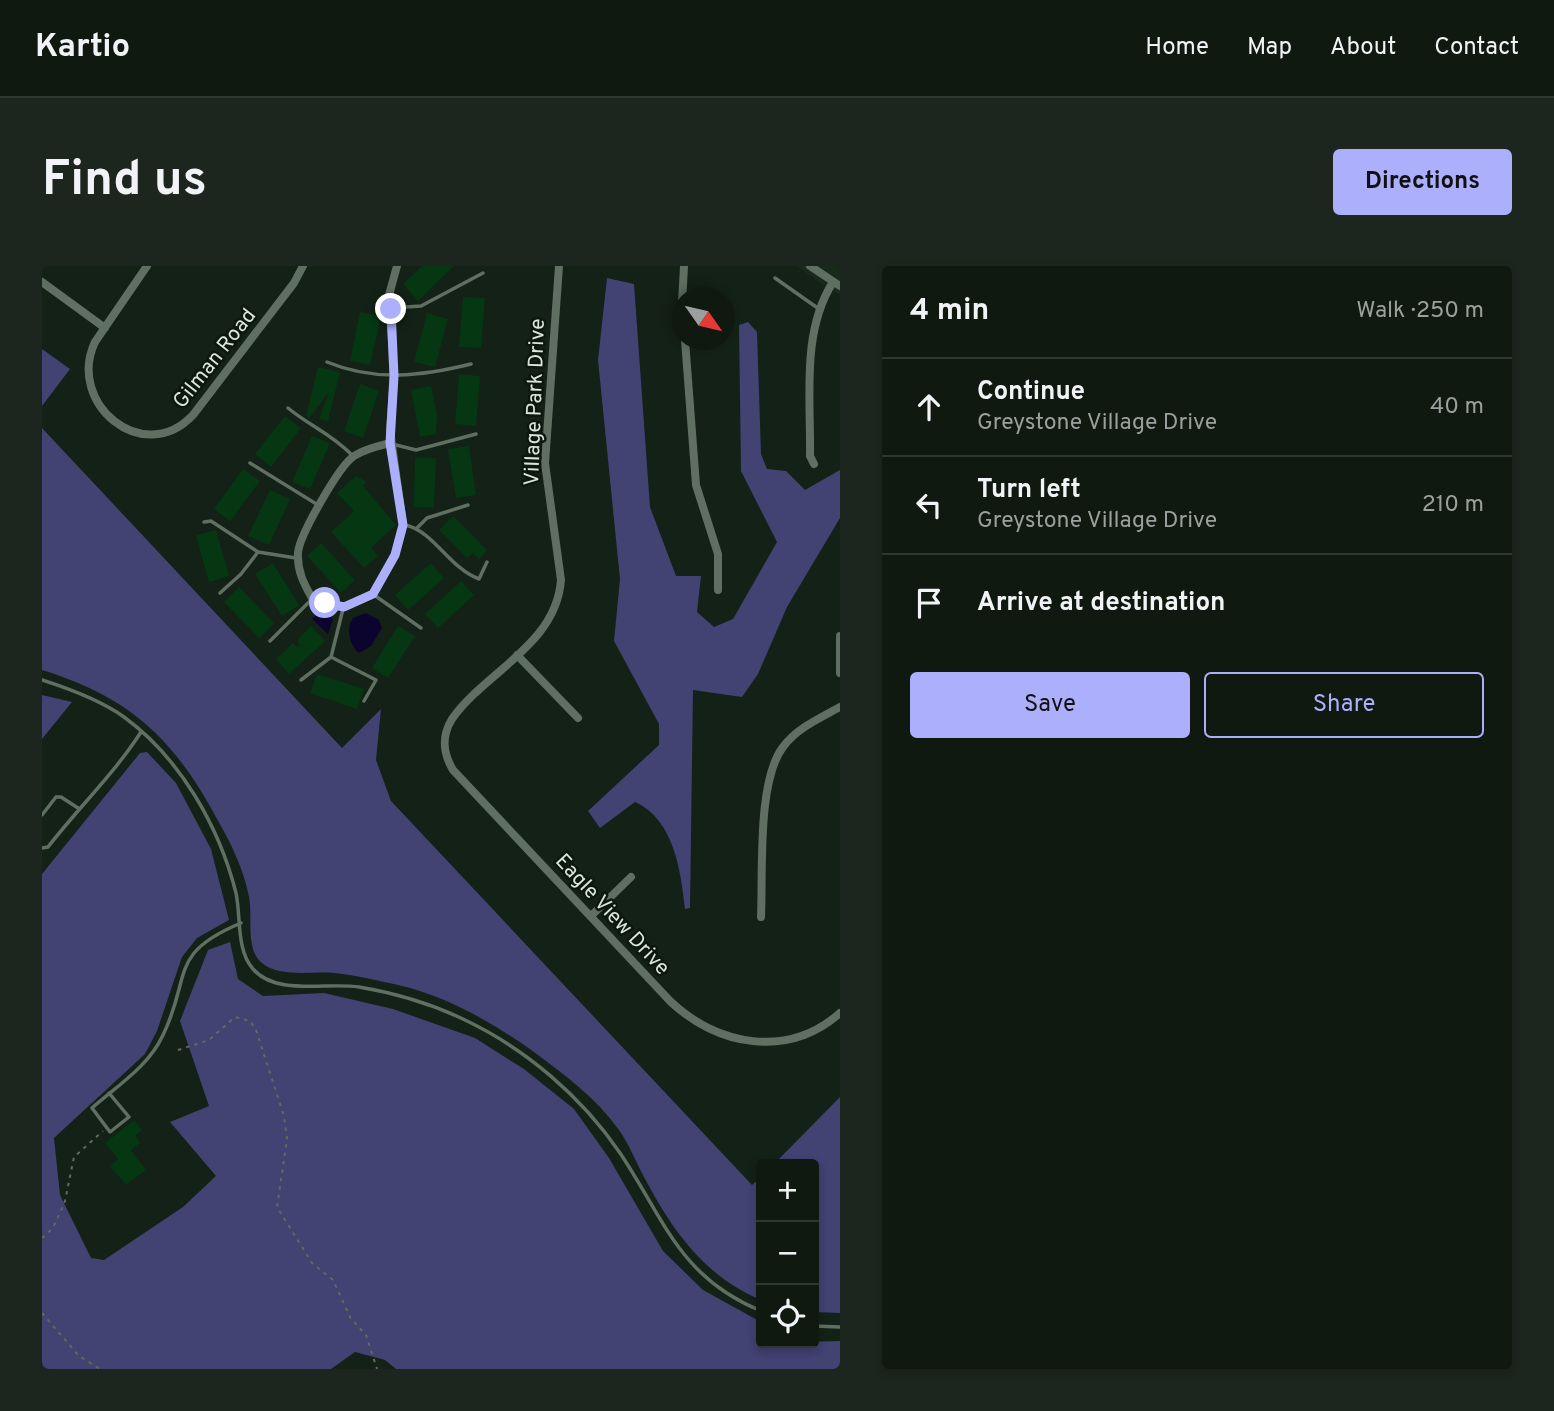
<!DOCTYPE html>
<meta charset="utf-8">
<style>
body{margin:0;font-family:Overpass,sans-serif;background:#1d261e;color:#f1f3f6}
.controls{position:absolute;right:21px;bottom:21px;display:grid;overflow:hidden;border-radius:7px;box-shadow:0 4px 10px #0003}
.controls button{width:63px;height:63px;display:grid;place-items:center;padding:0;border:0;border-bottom:2px solid #2f3830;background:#0f1910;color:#f1f3f6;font:35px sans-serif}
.compass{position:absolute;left:630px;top:21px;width:63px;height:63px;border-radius:50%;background:#0f1910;box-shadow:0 4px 10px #0003;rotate:124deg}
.stop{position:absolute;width:21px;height:21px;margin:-16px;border:5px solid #acaffb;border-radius:50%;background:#fff}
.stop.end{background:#acaffb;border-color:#fff;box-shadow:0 2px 7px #0008}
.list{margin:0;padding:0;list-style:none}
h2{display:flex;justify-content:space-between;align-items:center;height:91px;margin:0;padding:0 28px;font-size:30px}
h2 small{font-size:23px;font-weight:400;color:#9ba09f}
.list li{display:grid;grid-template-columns:46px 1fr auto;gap:21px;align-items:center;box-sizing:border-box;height:98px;padding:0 28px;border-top:2px solid #2f3830}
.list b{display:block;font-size:26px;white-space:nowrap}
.list p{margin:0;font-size:23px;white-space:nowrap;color:#9ba09f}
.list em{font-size:23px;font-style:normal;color:#9ba09f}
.actions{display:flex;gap:14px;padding:21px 28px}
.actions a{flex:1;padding:16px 0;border:2px solid #acaffb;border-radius:7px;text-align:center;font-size:24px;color:#acaffb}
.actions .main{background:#acaffb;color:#111}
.icon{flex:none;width:38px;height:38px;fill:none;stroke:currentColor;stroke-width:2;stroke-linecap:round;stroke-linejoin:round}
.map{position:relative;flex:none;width:798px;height:1103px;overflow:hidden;border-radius:7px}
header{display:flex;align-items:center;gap:42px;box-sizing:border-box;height:98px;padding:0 35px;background:#0f1910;border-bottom:2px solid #2f3830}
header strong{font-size:33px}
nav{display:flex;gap:38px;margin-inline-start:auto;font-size:24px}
.intro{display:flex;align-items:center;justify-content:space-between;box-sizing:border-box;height:168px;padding:0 42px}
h1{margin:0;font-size:49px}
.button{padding:18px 32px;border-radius:7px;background:#acaffb;color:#111;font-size:24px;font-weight:700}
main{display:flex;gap:42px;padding:0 42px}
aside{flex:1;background:#0f1910;border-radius:7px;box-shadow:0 4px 10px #0003}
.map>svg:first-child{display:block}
</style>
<header>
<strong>Kartio</strong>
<nav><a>Home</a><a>Map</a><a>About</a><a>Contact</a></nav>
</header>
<div class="intro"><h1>Find us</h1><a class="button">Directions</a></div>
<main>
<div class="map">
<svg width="798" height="1103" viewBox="0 0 798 1103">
<rect width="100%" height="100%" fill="#142116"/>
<path fill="#182b1b" d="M755,0H798V29L781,19Z"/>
<path fill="#424273" d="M565,12L592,18L608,241L634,310H659L655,346L672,361L691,353L735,276L699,205L697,59L706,56L715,66L719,188L725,203L744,205L763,224L798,204V252L745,341L716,408L700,431L651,424L648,642L643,643C639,606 632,553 593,536L558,562L546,545L617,479V458L572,375L578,313L556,94Z
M0,83L28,103L0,140Z
M0,162L300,482L339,443L334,494L349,535L710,919L719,911V1034C662,1010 630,964 602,911C594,896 587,878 577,864C554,832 523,809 492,786C453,758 406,731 360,720C338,715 314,709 292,707C271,705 238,712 220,697C203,684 211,650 207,631C202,604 189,577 175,553C132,473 88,431 0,404Z
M0,429L30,436L0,473Z
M105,486L134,517L169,583L187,654L155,672L140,691L115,765L103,788L12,872L18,929L49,992L62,994L141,941L174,910L128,856L167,840L138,755L166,684L188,676L196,713L221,730L282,727L351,743L433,772L482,803L532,843L567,892L621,985L661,1024L719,1056V1077L798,1075V1103H354L343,1094L313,1086L289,1103H0V608L98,487Z
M798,831V1047L772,1046V898H732Z"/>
<path fill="#0b042e" d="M280,344L291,353L286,368L270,353Z
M324,347L337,354L340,362L329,380L317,387C307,379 304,362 311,352Z"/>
<path fill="#053713" d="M380,0H412L376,35L361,18Z
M421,31L443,32L439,82L417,81Z
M318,46L339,50L328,99L308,95Z
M385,47L406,53L393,101L372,96Z
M276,101L298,106L286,155L277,153L287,126L267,152L264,150Z
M417,108L438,110L434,160L413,158Z
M318,118L337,125L321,172L302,165Z
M389,120L395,149L394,168L378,171L369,124Z
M243,150L259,162L229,201L213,188Z
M270,170L288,177L268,223L250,216Z
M427,180L434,229L414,232L406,183Z
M373,192H394L392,242L372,241Z
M201,203L218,215L188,255L172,243Z
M314,210L325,216L321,220L354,259L329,282L336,290L322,302L289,266L312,245L295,227Z
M228,224L248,233L227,279L206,270Z
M411,250L445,284L437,293L431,287L425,292L397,264Z
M174,264L187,310L167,316L154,269Z
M279,277L313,314L299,327L265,290Z
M231,297L257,339L240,350L213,308Z
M389,297L402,312L366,344L353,329Z
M419,315L432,329L396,362L383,348Z
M197,321L232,357L217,372L182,336Z
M269,360L283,375L247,408L234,393L251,377L255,381L258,379L255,374Z
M356,360L373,370L346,412L330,402Z
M275,408L322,423L315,443L268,427Z
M92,854L100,864L93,870L98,877L89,884L104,904L84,919L68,900L76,893L63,877Z"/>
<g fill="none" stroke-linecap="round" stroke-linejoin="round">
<path stroke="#5f6a60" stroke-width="2" stroke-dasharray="3.5 5" stroke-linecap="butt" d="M136,784L167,774L193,751L208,755L214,764L242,850L245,873L235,941L270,997L291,1014L309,1053L324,1069L335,1103
M0,972L11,962L23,935L32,891L61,865
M0,1047L37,1090L58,1103"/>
<path stroke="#5f6f61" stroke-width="3.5" d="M733,12L777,43
M349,42L379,40L441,7
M285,96C333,116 380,110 429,98
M246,142C269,161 287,166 310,189
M350,178L374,184L434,168
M208,197L276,239
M162,256L169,255L216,286L254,292
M363,259C392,265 407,302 437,313L445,296
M375,262L385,252L426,239
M178,327L199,308L216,286
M332,329L379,362
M228,375L269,334
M289,391L334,414L322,435
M0,414C28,423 58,434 82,451C138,492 177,560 194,627C199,650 194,684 211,703C234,730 285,716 317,721C353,727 390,738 423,754C484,783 540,831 578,887C623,954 637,1011 719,1045
M259,414L289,391L301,343
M0,549L14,531H19L36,542
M0,582L6,581C37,541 72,508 99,466
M67,827L87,851L68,866L50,842C75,820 107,800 121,769C150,710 125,688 199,657
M772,1060L798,1061"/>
<path stroke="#5f6f61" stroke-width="8" d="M105,0L53,76C24,137 101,202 151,149L252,17L261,0
M517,0L503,197L519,314C514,379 444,405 410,453C399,471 401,487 411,504L628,735C675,780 746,793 798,747
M768,0L798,20
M0,16L63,62
M640,38L642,0
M643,74L654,219L676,288V324
M348,177C336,180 322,183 312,190C297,200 257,270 256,287C255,305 262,318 270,332L302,341L331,328L353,289L361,259L348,164L352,110L347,29L355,0
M772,198L768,190C769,133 759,66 791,16
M798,370V407
M475,389L536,452
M549,650L589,611
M719,651C721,607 715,515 741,481C755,462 778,452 798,441"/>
</g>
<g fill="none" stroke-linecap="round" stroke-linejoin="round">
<path stroke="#acaffb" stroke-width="9" d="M283,337L302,341L331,328L353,289L361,259L348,177L352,110L349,43"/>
</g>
<g text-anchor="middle" stroke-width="5" stroke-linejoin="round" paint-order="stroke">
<g font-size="21" fill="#dce5dd" stroke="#0b180d">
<text transform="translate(172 92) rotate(-52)" y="7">Gilman Road</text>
<text transform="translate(492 136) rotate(-88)" y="7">Village Park Drive</text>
<text transform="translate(571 648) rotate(47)" y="7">Eagle View Drive</text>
</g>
</g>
</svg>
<div class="controls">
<button>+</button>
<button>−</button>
<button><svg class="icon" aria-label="locate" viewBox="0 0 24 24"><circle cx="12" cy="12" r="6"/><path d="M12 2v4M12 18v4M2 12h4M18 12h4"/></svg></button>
</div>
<svg class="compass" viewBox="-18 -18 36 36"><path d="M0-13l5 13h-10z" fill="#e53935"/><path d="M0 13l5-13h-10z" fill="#9ba09f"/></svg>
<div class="stop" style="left:283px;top:337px"></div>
<div class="stop end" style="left:349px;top:43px"></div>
</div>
<aside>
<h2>4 min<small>Walk · 250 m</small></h2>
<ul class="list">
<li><svg class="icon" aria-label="ahead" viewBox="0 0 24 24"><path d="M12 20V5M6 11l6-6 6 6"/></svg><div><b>Continue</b><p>Greystone Village Drive</p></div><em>40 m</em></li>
<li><svg class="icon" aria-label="left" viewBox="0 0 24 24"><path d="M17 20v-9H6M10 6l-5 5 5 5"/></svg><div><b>Turn left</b><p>Greystone Village Drive</p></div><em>210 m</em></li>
<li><svg class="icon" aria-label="arrive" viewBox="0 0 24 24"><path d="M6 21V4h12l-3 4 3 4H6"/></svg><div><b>Arrive at destination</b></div></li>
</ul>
<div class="actions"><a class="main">Save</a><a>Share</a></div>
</aside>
</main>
